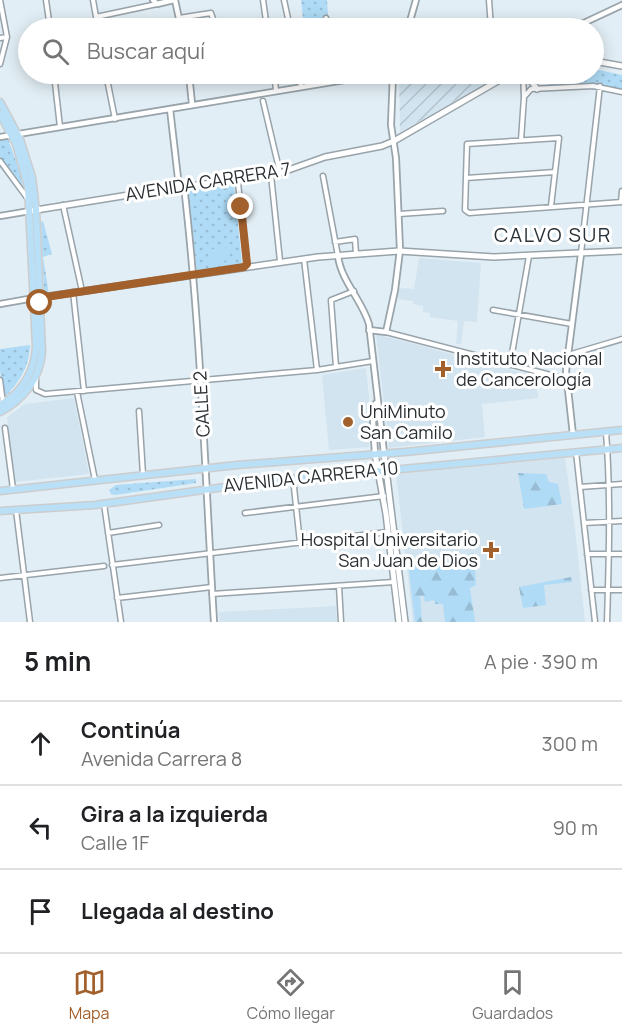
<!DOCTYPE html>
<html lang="es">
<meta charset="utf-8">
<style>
body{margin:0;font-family:Manrope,sans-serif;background:#f2f2f2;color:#202124}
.stop{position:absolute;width:18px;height:18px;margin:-14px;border:4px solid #a2602d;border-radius:50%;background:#fff}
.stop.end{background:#a2602d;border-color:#fff;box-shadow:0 2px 6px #0008}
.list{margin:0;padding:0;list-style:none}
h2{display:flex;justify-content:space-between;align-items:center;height:78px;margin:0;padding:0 24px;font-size:26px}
h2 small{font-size:20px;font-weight:400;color:#757577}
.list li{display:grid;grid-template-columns:39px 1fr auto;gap:18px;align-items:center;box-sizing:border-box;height:84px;padding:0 24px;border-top:2px solid #e0e0e0}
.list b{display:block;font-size:22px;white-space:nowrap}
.list p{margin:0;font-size:20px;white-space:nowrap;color:#757577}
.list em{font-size:20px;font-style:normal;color:#757577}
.icon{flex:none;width:33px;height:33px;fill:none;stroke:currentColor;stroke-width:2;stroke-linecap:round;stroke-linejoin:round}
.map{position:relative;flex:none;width:622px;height:622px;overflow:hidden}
.search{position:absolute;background:#fff;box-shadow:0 3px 15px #0003;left:18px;right:18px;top:18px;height:66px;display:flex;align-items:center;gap:15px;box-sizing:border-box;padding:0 21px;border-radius:33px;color:#757577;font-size:22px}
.sheet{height:330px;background:#fff}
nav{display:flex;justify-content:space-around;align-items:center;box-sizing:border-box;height:84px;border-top:2px solid #e0e0e0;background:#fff;font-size:16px;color:#757577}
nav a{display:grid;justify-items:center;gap:3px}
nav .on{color:#a2602d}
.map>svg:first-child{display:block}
</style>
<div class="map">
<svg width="622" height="622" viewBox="0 0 622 622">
<defs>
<pattern id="industrial-furrows" width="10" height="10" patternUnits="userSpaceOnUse" patternTransform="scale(1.5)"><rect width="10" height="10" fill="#d2e4f0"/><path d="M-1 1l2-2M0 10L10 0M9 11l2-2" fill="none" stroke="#b4c4ce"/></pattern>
<pattern id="grass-dots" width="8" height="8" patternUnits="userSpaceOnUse" patternTransform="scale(1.5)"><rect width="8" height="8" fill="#afdbf6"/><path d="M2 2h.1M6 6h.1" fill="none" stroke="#97bcd3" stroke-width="1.8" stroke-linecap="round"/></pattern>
<pattern id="forest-firs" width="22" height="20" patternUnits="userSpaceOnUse" patternTransform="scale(1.5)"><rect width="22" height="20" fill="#afdbf6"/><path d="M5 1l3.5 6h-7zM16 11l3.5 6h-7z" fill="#97bcd3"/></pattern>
</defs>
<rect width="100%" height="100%" fill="#e2eef5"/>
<path fill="#d2e4f0" d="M419,258L481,263L477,322L464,321L461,344H456L458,321L430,317V313L423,312V306L413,304V301L398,299L399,288L414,289Z
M376,334L535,376L538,398L482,404L485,437L389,448Z
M366,368L369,397V447L329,450L322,375Z
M74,398L89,474L15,482L7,417L25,404Z
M565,458L574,521L585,622H413L396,474Z
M336,606L337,622H220L219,612Z"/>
<path fill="url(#industrial-furrows)" d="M405,74H497L488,82L400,132L399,75Z"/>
<path fill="url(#grass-dots)" d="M301,0H327L328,16L324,17V21L303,19Z
M594,69L622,75V91L600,85H549L547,74H594Z
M8,139L20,172L24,193L3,163L0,156V140Z
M234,185L242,264L197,272L188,191Z
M43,221L52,254L43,257L49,294H44L41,222Z
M30,345C29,368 20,381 4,398L0,370V349Z
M196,479V483L115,495L111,494L109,490L116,485Z"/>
<path fill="url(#forest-firs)" d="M518,473L546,474L549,482L558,484L562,504L524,509Z
M474,553L476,585L470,588L475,622H445L443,604H435L434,600L425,602L424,596H420L422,622H415L408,563H415L421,569L422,564Z
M571,577L572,582L544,585L546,605L523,608L519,587Z"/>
<path fill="#afdbf6" d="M229,247L231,260L209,263L207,250Z"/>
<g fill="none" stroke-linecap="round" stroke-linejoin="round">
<g stroke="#98a3aa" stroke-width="7">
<path id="minor" d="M0,0L7,37L0,64
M46,0L50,28
M93,0L98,28
M263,0L267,28
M284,0L290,28
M489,0L491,28
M96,17L157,4
M179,18L211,13L214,22
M326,28V18
M0,38L7,37
M54,74L60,127
M106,74L115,119
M274,74L276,90
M299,74L301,86
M327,74V82
M524,97L531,89L593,86L622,92
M263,101L280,173
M521,140L524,97L523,74
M0,161L28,199
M271,175L280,261
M323,176L338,256
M466,178L555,172
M234,179L238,183L247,264
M621,202L622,191
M63,205L82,291
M551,206L559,138L467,144L465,210L469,213L622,202
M399,214L443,211
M335,242L355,239L356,254
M581,253L600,86
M304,259L317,370
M73,292L84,391
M493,310L572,324
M386,332L566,379
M568,355L622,339
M510,365L529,256
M336,367L331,300L354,291
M0,380L3,403
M36,380V390L45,394L317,370L373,361
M77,392L95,480
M139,411L143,475
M5,428L13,489
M606,432C611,495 609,558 607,622
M576,452L595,622
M293,478L300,543
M580,487L622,484
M104,504L121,622
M16,510L30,622
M245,513L384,496
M584,523L622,521
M108,533L159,525
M587,554H622
M112,565L388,532
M0,578L104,566
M339,586L341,622
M591,590H622
M212,594L394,582
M117,598L212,587"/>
</g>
<g stroke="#98a3aa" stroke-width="8">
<path id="tertiary" d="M153,0L157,4L174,0
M175,0L181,28
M408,28L416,0
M573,28L622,5
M189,74L192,104
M170,109L179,187
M0,137L381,74
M184,186C201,331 205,477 214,622
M0,216L30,211
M338,256C341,281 362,300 369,324L384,453
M0,304L34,298
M369,330L386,332L395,290L400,250L396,158L391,125L393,74
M573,435L566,371L581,254
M375,454L373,422L376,403"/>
</g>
<g stroke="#98a3aa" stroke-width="8">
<path id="secondary" d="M594,61L622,66
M526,74L537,89
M30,211L141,193L280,173L325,157L382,146L394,141L510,74
M36,298L318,257L399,251L494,257L622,251
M384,453L405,622
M375,454L386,514L399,622"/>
</g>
<g stroke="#cccdce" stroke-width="9">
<path id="primary" d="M0,102L20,139L32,177L36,210L42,352C40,379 23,400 0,412
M0,114L16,144L28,187L36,346C35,371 22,393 0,405
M0,491L237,465L405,452L622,430
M0,511L95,505L254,483L622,448"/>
</g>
<use href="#minor" stroke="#fff" stroke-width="4"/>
<use href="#tertiary" stroke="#fff" stroke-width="4.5"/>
<use href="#secondary" stroke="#fff" stroke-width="5"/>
<use href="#primary" stroke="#b9e0f7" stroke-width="6"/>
</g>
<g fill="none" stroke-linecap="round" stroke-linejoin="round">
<path stroke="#a2602d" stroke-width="8" d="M40,303L39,298L244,267L247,264L241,207"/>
</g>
<g fill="#a2602d" stroke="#fff" stroke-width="2">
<path d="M440 360h6v6h6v6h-6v6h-6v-6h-6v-6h6z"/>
<circle cx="348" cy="422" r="6"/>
<path d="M488 541h6v6h6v6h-6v6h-6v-6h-6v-6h6z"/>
</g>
<g text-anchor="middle" stroke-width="6" stroke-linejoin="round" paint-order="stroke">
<g font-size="18" fill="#292e31" stroke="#fff">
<text transform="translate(208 182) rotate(-9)" y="6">AVENIDA CARRERA 7</text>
<text transform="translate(202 404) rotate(-93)" y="6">CALLE 2</text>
<text transform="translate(311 477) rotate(-6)" y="6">AVENIDA CARRERA 10</text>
</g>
<g font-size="18" fill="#292e31" stroke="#fff" text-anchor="start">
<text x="456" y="365">Instituto Nacional<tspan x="456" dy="21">de Cancerología</tspan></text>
<text x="360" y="418">UniMinuto<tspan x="360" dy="21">San Camilo</tspan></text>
<text x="478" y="546" text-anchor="end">Hospital Universitario<tspan x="478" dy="21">San Juan de Dios</tspan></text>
</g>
<g font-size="20" letter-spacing="1.5" fill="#293238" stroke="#fff">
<text x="553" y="242">CALVO SUR</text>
</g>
</g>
</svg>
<div class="stop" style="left:40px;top:303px"></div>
<div class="stop end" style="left:241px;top:207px"></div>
<div class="search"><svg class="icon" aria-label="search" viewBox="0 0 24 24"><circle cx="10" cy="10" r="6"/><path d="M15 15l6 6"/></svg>Buscar aquí</div>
</div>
<section class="sheet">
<h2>5 min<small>A pie · 390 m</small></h2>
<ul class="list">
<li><svg class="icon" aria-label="ahead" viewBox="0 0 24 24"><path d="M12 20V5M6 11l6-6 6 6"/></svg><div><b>Continúa</b><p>Avenida Carrera 8</p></div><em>300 m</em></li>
<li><svg class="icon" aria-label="left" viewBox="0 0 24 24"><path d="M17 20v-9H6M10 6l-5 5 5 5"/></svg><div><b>Gira a la izquierda</b><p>Calle 1F</p></div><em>90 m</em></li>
<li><svg class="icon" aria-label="arrive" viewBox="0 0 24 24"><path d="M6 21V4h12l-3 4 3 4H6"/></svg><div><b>Llegada al destino</b></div></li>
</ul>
</section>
<nav>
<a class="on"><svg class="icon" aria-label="map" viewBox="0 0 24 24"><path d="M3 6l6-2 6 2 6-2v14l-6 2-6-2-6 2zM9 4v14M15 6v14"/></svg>Mapa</a>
<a><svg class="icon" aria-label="directions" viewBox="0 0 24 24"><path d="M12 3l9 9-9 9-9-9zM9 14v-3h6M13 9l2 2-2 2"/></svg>Cómo llegar</a>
<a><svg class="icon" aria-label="saved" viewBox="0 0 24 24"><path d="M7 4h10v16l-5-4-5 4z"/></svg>Guardados</a>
</nav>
